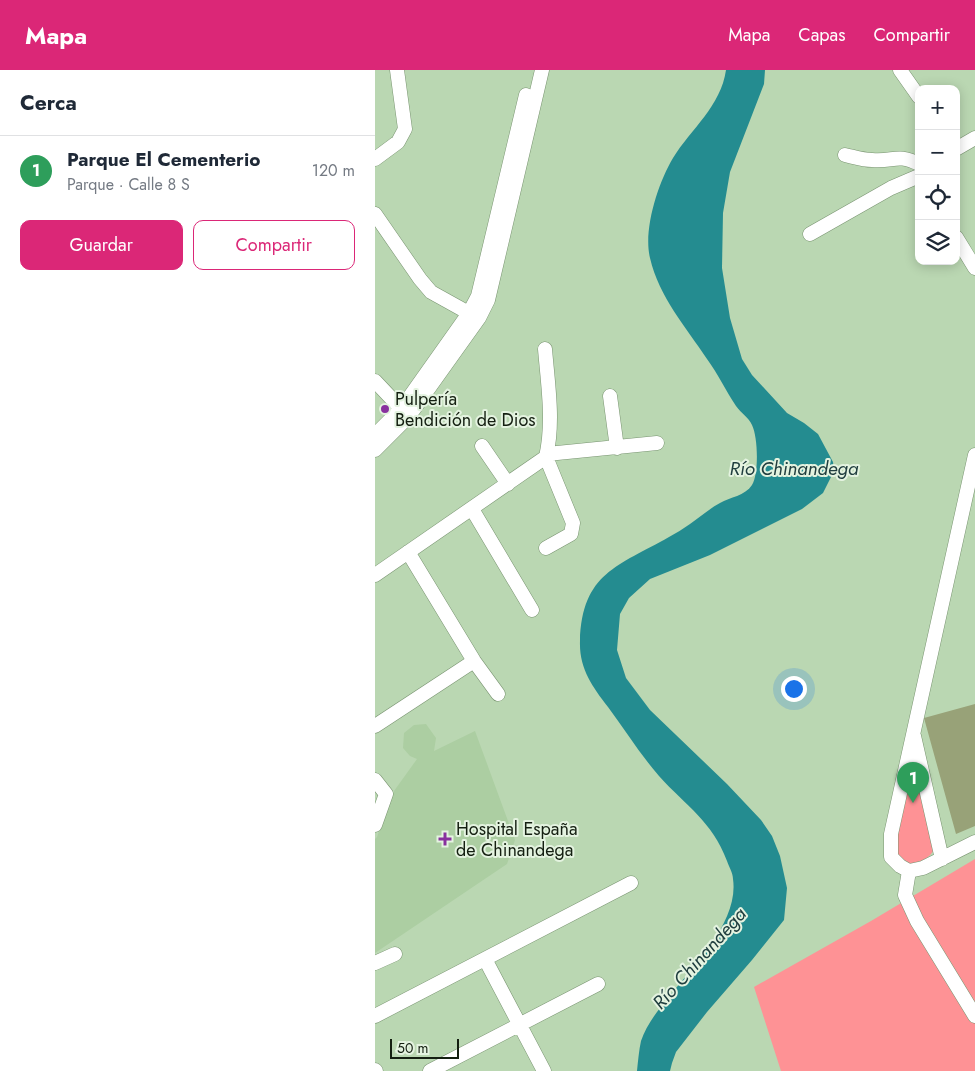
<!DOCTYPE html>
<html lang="es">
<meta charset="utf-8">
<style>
body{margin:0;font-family:Jost,sans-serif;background:#f6f6f7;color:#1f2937}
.controls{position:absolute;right:15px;top:15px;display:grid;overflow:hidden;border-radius:10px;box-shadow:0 2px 12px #0003}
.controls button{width:45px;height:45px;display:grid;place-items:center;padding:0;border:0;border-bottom:1px solid #e0e1e3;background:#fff;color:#1f2937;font:25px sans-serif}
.scale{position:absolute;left:15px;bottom:12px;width:69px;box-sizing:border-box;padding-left:5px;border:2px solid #141f11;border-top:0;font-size:14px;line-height:18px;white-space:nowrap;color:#141f11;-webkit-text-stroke:4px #e4f3e0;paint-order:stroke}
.you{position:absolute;left:418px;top:618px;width:18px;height:18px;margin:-12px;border:4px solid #fff;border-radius:50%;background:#1a73e8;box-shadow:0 0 0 8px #1a73e833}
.badge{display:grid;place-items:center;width:32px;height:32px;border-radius:50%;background:#db2777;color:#fff;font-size:16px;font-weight:700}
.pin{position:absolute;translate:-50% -41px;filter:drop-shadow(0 1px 2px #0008)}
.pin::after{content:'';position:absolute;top:26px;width:18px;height:15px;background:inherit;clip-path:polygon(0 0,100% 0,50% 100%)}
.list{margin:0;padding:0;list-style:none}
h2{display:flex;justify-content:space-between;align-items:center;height:65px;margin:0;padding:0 20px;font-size:21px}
h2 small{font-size:16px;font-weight:400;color:#747a83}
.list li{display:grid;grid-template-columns:32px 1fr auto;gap:15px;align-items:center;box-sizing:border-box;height:70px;padding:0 20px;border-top:1px solid #e0e1e3}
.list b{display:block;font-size:19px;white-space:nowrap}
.list p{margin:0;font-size:16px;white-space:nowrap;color:#747a83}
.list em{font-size:16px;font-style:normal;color:#747a83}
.actions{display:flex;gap:10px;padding:15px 20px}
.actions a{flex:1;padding:11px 0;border:1px solid #db2777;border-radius:10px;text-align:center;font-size:18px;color:#db2777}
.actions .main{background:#db2777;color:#fff}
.icon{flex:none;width:28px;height:28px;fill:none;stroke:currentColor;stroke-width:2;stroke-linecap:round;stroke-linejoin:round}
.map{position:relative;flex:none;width:600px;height:1001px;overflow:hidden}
header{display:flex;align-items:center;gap:30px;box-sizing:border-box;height:70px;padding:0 25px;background:#db2777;color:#fff}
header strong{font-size:24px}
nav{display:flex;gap:28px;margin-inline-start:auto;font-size:18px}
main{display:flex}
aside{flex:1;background:#fff}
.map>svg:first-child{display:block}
</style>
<header>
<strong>Mapa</strong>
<nav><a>Mapa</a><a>Capas</a><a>Compartir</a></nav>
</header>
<main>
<aside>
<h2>Cerca<small></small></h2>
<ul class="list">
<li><span class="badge" style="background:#2e9e5b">1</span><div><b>Parque El Cementerio</b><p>Parque · Calle 8 S</p></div><em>120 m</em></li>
</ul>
<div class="actions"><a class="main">Guardar</a><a>Compartir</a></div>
</aside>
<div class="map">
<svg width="600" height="1001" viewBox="0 0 600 1001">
<rect width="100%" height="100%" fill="#bad7b2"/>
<path fill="#accea2" d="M51,654L61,668L59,681L100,661L140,770L132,794L0,883V769L2,767L19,721L42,689L35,686L28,678L29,663L39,655Z"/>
<path fill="#fe9295" d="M540,687L563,772C555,788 552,790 535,794L521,784L518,773Z
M600,789V1001H406L379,917L496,851Z"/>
<path fill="#248c90" d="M351,0H390L389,14L355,102L348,143L347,198L355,248L367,289L377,305L412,343L429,353L443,364L458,392L459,401L448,423L427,439L335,485L275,509L254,528L245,544L242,580L251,608L275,640L352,714L386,750L397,766L405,786L412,818L409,850L377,890L332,942L301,982L297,993L295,1001H262C263,991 264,980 266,971C272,953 285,938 296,924C321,894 364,850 358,809C358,803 354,797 352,791C337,751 311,736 284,706C265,684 250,660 233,637C217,616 204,598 205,571C207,503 243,496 294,467C301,463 308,459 315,454C325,447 334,439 345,433C355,427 370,426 377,415C384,404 383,367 377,355C374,348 366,343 361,336C351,321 343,304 332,289C311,257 284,227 275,188C268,160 283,113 298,88C316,59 346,36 351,0Z"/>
<path fill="#98a278" d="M11,335L14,338L8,343L5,340Z
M600,634V756L581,764L549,648Z"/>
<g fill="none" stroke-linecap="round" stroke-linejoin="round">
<g stroke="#799471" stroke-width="15">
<path id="minor" d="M525,0L544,27
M581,79L600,68
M470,85C479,87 488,90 497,90C519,92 522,83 544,94
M0,89L23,72L30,59L22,0
M0,144L45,209L56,222L101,247
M435,164L516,118L544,106
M581,167L600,198
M0,311L32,345
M235,326L242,378
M0,365L26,339L94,243L103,226L151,25
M107,376L133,414
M0,380L34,346L104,248L113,230L167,0
M172,384L282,373
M97,439L157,540
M171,478L196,464L198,453L171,387
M33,482L99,591L123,624
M0,505L171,387C179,352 173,315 170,279
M0,656L99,591
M539,666L567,789
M0,710L11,724L0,755
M534,801L525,796L516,787V764L600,385
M534,801L530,825L542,851L600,946
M534,801L548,798L600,772
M110,889L169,1001
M0,893L20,884
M0,946L256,813
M0,1000L1,1001
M55,1001L223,914"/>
</g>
<use href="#minor" stroke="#fff" stroke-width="14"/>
</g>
<g fill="#88319e" stroke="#e4f3e0" stroke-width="2">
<circle cx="10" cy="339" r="5"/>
<path d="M67.5 761.5h5v5h5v5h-5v5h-5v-5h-5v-5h5z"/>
</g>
<g text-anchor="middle" stroke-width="4" stroke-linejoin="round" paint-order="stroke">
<g font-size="18" fill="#141f11" stroke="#e4f3e0" text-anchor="start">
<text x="20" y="335">Pulpería<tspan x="20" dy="21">Bendición de Dios</tspan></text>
<text x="81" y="765">Hospital España<tspan x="81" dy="21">de Chinandega</tspan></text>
</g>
<g font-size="19" font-style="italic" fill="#203e3f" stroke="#e4f3e0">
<text x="419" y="405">Río Chinandega</text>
<text transform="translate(324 888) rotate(-48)" y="7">Río Chinandega</text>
</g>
</g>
</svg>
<div class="controls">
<button>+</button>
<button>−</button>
<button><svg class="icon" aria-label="locate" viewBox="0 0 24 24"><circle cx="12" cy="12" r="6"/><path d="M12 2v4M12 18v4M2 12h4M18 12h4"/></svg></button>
<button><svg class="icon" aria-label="layers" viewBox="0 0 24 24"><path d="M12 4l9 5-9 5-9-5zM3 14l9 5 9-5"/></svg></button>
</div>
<div class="scale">50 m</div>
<div class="you"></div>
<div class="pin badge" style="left:538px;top:733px;background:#2e9e5b">1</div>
</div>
</main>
